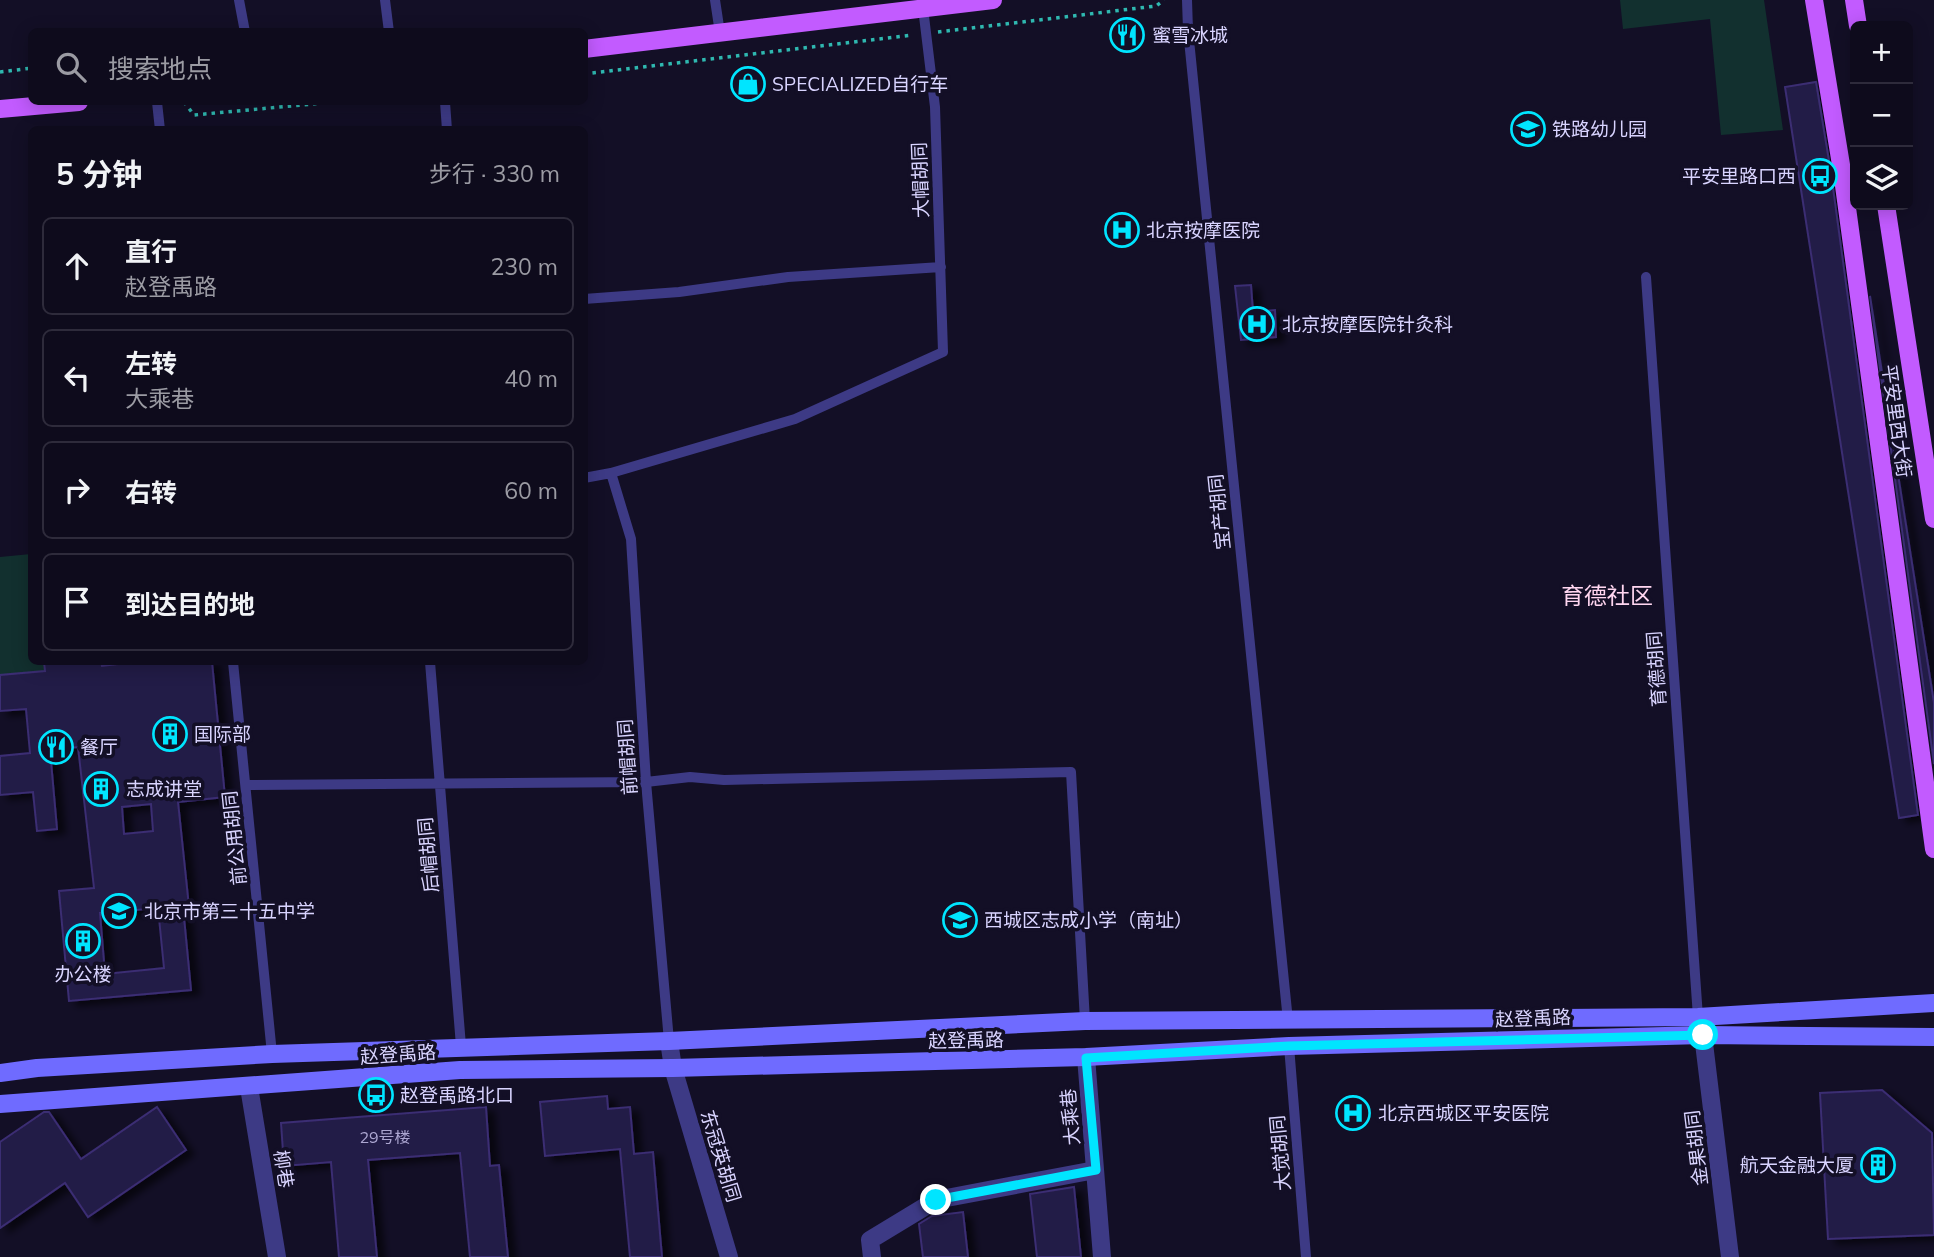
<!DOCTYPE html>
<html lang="zh">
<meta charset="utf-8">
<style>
body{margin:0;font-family:Mulish,"Noto Sans SC",sans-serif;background:#171425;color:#f1f3f6}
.controls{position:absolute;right:21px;top:21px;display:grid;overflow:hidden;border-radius:10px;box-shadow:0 4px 18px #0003}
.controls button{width:63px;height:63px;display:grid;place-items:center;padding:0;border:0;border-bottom:2px solid #2e2b3b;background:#0e0b1c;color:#f1f3f6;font:35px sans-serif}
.stop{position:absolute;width:21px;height:21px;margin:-16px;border:5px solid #00e5ff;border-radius:50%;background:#fff}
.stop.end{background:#00e5ff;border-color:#fff;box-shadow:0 2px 7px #0008}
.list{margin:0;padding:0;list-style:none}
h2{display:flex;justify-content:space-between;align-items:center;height:91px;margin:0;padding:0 28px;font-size:30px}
h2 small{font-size:23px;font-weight:400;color:#9b9ba3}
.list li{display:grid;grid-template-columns:46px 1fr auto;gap:21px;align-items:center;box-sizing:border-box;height:98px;margin:0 14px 14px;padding:0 14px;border:2px solid #2e2b3b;border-radius:10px}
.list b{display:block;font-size:26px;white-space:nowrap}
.list p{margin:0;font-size:23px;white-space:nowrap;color:#9b9ba3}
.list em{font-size:23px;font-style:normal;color:#9b9ba3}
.icon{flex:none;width:38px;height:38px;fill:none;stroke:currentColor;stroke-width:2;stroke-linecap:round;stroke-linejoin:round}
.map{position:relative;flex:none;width:1934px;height:1257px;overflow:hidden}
.search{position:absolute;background:#0e0b1c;box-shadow:0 4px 18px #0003;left:28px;top:28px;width:560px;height:77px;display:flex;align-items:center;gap:18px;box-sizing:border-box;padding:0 24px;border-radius:10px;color:#9b9ba3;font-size:26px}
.panel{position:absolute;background:#0e0b1c;box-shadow:0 4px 18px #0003;left:28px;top:126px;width:560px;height:539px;border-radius:10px}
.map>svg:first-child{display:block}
</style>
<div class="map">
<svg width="1934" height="1257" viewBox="0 0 1934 1257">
<defs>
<filter id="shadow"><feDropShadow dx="8" dy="4.5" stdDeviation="3.5" flood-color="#0009"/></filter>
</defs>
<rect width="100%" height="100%" fill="#130f26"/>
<path fill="#12302f" d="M1620,0H1764L1783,130L1721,135L1710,19L1623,29Z
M31,554L32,662H44L47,691L0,695V557Z"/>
<path fill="#241b47" stroke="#3b2d73" stroke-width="2" fill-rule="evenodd" filter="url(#shadow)" d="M1816,82L1831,173L1918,815L1899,818L1785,87Z
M1251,285L1253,312L1275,310L1276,337L1241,340L1235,286Z
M1870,296L1934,703V764Z
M44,662H101L102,666L135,662H212L225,797L178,802L189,907H183L191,990L69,1001L59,891L94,888L78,747L50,750L57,829L37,831L33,792L0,795V756L30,753L26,709L0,711V675L45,671ZM151,804L153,831L124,834L122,807ZM158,908L164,968L105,974L100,913Z
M1882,1090L1932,1133L1934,1235L1828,1239L1820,1093Z
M607,1096L608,1109L630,1107L634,1154L653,1152L662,1257H630L620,1149L545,1156L540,1102Z
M157,1107L186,1150L88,1217L65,1183L0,1228V1142L44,1112H49L81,1159Z
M486,1107L490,1166L499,1165L508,1257H470L460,1153L368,1160L377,1257H339L331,1162L284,1166L281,1123Z
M1074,1187L1081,1257H1037L1030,1194Z
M963,1212L968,1257H923L919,1224L932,1216Z"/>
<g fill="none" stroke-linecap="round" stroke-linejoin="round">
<path stroke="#2fb8b0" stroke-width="3.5" stroke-dasharray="3.5 5" stroke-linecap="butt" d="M938,32L1156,6L1164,0
M0,72L32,68
M584,74L913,35
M184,102L194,115L334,102"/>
<path stroke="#3d3a85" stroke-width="10" d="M239,0L245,32
M385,0L389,32
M715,0L720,33
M1187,0L1188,30L1288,1021
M157,102L160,130
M445,102L447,130
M1646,277L1698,1017
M584,299L679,292L788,277L941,267
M611,473L631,539L646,782L669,1041
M584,478L611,473L795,419L943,352L935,107L923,8
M233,662L272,1054
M430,662L461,1046
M246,785L646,782L690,777L724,780L1071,772L1085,1021
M1289,1046L1306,1257"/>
<path stroke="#3d3a85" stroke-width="18" d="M1703,1035L1730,1257
M669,1041L673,1068L729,1257
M1086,1057L1102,1257
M249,1087L277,1257
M872,1257L870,1240L936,1200L1095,1170"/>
<path stroke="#6f6bff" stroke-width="18" d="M0,1073L37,1068L272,1054L669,1041L1085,1021L1698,1017L1934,1003
M0,1104L460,1070L673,1068L1086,1057L1289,1046L1703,1035L1934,1037"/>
<path stroke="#c25bff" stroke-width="18" d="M1814,0L1842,171L1934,849
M1854,0L1858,26
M584,49L993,0
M0,109L79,102
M1886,205L1934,519"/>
</g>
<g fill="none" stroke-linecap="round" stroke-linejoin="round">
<path stroke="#00e5ff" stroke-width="9" d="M936,1200L1096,1170L1086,1058L1289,1046L1703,1035"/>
</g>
<defs>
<g id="restaurant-ring" transform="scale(1.75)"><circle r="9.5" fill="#130f26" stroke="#00e5ff" stroke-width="1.5"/><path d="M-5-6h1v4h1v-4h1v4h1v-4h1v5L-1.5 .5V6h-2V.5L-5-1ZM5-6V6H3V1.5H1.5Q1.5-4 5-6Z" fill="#00e5ff"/></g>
<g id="shop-ring" transform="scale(1.75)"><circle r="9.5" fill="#130f26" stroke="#00e5ff" stroke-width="1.5"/><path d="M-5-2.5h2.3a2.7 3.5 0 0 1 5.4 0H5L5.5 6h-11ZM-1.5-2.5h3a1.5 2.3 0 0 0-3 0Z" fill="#00e5ff"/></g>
<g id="school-ring" transform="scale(1.75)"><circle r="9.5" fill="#130f26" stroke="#00e5ff" stroke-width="1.5"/><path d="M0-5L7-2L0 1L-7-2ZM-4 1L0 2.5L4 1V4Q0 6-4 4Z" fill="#00e5ff"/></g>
<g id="bus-ring" transform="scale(1.75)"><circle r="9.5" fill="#130f26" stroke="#00e5ff" stroke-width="1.5"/><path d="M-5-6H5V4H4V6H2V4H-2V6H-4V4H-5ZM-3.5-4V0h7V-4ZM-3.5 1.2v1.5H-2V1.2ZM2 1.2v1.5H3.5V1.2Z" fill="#00e5ff"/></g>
<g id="hospital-ring" transform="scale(1.75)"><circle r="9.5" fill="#130f26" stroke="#00e5ff" stroke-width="1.5"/><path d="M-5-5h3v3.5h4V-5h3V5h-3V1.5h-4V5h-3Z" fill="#00e5ff"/></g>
<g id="building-ring" transform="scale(1.75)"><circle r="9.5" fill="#130f26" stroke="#00e5ff" stroke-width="1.5"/><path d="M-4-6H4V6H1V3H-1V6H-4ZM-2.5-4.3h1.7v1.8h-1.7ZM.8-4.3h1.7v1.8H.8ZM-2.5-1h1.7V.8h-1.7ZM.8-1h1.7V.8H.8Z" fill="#00e5ff"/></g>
</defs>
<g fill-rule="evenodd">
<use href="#restaurant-ring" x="1127" y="35"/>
<use href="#shop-ring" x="748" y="84"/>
<use href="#school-ring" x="1528" y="129"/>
<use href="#bus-ring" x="1820" y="176"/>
<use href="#hospital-ring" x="1122" y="230"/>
<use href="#hospital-ring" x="1257" y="324"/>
<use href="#building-ring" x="170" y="734"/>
<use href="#restaurant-ring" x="56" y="747"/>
<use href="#building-ring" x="101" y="789"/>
<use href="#school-ring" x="119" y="911"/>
<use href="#school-ring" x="960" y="920"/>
<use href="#building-ring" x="83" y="941"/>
<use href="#bus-ring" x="376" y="1095"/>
<use href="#hospital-ring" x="1353" y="1113"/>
<use href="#building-ring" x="1878" y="1165"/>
</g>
<g text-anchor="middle" stroke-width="7" stroke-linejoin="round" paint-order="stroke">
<g font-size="16" fill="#aca6d1">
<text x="385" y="1143">29号楼</text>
</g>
<g font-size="19" fill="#d9d4ff" stroke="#130f26" text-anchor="start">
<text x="1152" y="42">蜜雪冰城</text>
<text x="772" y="91">SPECIALIZED自行车</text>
<text x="1552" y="136">铁路幼儿园</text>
<text x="1796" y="183" text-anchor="end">平安里路口西</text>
<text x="1146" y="237">北京按摩医院</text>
<text x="1282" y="331">北京按摩医院针灸科</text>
<text x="194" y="741">国际部</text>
<text x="80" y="754">餐厅</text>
<text x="126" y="796">志成讲堂</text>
<text x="144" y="918">北京市第三十五中学</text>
<text x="984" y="927">西城区志成小学（南址）</text>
<text x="83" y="981" text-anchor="middle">办公楼</text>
<text x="400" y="1102">赵登禹路北口</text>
<text x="1378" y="1120">北京西城区平安医院</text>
<text x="1854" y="1172" text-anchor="end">航天金融大厦</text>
</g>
<g font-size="19" fill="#d9d4ff" stroke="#130f26">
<text transform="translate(920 180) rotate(-92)" y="7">大帽胡同</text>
<text transform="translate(1897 421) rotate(82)" y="7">平安里西大街</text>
<text transform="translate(1219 512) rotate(-96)" y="7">宝产胡同</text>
<text transform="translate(1656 669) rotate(-94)" y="7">育德胡同</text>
<text transform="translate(627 757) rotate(-94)" y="7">前帽胡同</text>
<text transform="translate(234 838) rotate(-96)" y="7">前公用胡同</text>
<text transform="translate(428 855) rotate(-95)" y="7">后帽胡同</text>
<text transform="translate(1533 1018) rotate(-2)" y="7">赵登禹路</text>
<text transform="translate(966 1040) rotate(-1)" y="7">赵登禹路</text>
<text transform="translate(398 1054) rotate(-4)" y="7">赵登禹路</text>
<text transform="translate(1070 1117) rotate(-95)" y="7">大乘巷</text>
<text transform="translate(1696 1148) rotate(-97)" y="7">金果胡同</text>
<text transform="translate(1280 1153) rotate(-95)" y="7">大觉胡同</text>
<text transform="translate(721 1156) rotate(73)" y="7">东冠英胡同</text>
<text transform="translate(284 1169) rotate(81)" y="7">柳巷</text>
</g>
<g font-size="23" fill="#ffd6f0" stroke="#130f26">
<text x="1607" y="604">育德社区</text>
</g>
</g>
</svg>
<div class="controls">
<button>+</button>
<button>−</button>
<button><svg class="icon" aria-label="layers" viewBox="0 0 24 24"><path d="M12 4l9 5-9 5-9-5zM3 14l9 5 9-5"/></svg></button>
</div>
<div class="stop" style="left:1703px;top:1035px"></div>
<div class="stop end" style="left:936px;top:1200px"></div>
<div class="search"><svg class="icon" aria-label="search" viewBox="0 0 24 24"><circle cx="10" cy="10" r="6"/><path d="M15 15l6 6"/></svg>搜索地点</div>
<section class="panel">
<h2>5 分钟<small>步行 · 330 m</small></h2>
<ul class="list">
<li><svg class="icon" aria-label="ahead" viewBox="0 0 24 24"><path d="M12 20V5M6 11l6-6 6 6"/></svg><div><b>直行</b><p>赵登禹路</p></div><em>230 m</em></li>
<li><svg class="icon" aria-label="left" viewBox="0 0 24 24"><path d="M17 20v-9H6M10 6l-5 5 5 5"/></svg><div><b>左转</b><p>大乘巷</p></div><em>40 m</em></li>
<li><svg class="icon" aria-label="right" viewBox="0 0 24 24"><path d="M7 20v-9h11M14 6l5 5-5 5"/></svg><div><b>右转</b></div><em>60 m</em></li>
<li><svg class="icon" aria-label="arrive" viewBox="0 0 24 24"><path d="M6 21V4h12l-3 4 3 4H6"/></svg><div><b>到达目的地</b></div></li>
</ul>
</section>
</div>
